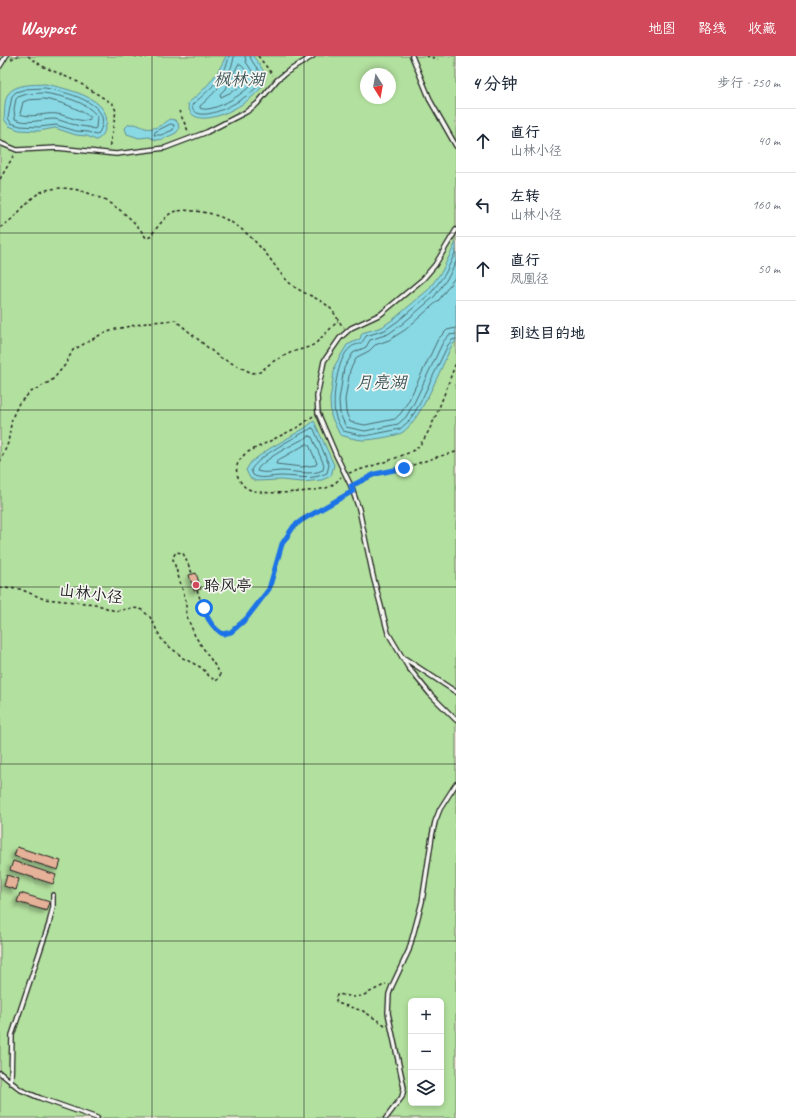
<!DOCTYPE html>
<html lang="zh">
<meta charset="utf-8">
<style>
body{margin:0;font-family:Caveat,"LXGW WenKai TC",sans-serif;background:#f6f6f7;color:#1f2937}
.controls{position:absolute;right:12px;bottom:12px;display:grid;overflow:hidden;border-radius:6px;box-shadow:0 2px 6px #0003}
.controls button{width:36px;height:36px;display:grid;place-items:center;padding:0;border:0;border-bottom:1px solid #e0e1e3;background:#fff;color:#1f2937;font:20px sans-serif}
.compass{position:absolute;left:360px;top:12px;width:36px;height:36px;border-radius:50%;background:#fff;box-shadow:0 2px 6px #0003;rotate:169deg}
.stop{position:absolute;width:12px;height:12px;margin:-9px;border:3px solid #1a73e8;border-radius:50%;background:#fff}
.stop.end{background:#1a73e8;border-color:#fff;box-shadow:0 1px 4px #0008}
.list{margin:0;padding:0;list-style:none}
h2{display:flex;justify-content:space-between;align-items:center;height:52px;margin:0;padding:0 16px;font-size:17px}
h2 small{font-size:13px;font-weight:400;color:#747a83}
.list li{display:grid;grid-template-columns:26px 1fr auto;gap:12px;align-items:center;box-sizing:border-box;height:64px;padding:0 16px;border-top:1px solid #e0e1e3}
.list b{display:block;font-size:15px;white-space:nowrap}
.list p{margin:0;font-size:13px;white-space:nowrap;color:#747a83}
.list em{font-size:13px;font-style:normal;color:#747a83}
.icon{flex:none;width:22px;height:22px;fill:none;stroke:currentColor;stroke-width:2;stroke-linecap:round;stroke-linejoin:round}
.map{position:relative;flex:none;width:456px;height:1062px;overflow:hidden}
header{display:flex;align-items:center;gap:24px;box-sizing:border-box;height:56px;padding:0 20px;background:#d1495b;color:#fff}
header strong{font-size:19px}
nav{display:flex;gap:22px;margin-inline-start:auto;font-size:14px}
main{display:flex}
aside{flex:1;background:#fff}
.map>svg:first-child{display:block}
</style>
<header>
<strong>Waypost</strong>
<nav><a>地图</a><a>路线</a><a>收藏</a></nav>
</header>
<main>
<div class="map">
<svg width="456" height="1062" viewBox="0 0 456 1062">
<defs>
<filter id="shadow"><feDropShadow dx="-3.5" dy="3.5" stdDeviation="2" flood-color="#0004"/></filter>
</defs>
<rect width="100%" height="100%" fill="#f3e8e0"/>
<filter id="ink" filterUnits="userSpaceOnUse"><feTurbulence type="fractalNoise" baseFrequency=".025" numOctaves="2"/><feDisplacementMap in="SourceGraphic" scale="8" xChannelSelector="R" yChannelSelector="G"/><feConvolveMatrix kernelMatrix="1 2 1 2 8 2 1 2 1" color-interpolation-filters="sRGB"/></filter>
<g filter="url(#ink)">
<path fill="#b2e09e" stroke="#677e5d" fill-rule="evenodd" d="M0,0H456V1062H0ZM366,18H390V42H366ZM411,945H441V1047H411Z"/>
<path fill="#89d9e5" stroke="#5d8d95" d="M226,0H253C257,6 265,14 265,22C266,42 189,85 188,47C205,34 217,20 226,0Z
M45,28C64,32 113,42 106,70C104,77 103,81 96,84L87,80L76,79L55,72L39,75L19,74L9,70L4,63C5,56 4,44 8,38C16,27 34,29 45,28Z
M170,63L175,64L178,67L179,73L176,77L163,83L156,84L149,81L139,82L127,78L125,72L129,68C139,68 137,69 145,72C154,74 163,69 170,63Z
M456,186V285L451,291C441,312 421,363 403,376C398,380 371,384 364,384C356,384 348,381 340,379L331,360L330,344L335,309L347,289L360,283L362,277L382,271L395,262L428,234L442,215Z
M314,365L334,409L331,420L322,424L302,426L281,424L256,425L250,422L246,414L251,406L269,393L305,372Z"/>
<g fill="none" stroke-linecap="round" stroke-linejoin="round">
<path stroke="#48686c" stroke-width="1" d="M229,0C226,21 207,36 192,49C195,75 256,39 261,25C264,16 251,8 250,0
M234,0C233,18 213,39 200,50V52C211,59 253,34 256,21L246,6L245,0
M239,8C244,10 248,18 249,23L238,33L221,41L220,38L226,32Z
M45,32C66,36 118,48 98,78L96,79L88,76L76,75L56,69L39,71L20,70L11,67L8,62L12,40L16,36L26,33Z
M44,37C62,40 86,45 97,60L96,72L94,73C88,70 82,71 76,69C69,68 61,64 55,63C41,63 28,69 15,63L14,53L16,43L18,41L27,38Z
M44,43C61,46 76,51 90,61V63C81,68 67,59 57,58C45,56 32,63 20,58L23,46L28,44Z
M171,68L174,69L173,74L161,79H154L155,76Z
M456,195L445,218L431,237L398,265L385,274L366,280C359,293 358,285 350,292C337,302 332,343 335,358C336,364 340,370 343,375L365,380L400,373L410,364L419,349L448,289L452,284L456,283
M456,206L449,220L434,241L401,269L388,278L370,284L366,291L353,297L344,312L339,344L340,358L346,371L365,375L398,368L406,361L414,347L443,286L449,279L456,278
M456,220L439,244L405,274L389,284L375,289L369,295L357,301L350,314L345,344L346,356L350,366L365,369L395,363L401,357L409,344L438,283L447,274L456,272
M312,372L314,373L329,409L327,417C310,425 298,420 281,420C271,420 261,424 253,419L251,414C258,400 297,380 312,372Z
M310,380L312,381L324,409L323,414C310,420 296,415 282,415C274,415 265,418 257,415C258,406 300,384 310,380Z
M307,388L309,389L317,407L316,409L302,411L276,408L277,405Z"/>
</g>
<path fill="#e6b199" stroke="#1c1c1c" filter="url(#shadow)" d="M196,517L201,533L194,535L189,519Z
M17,791L61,805L58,814L14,800Z
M13,805L56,819L53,828L10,814Z
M7,819L19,823L16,834L4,830Z
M20,837L50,846L47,855L17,846Z"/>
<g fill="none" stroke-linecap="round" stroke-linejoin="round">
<g stroke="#1c1c1c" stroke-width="6">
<path id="service" d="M412,0L431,46L456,90
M0,10L6,0
M0,87L17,94L57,92L116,98L165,92L207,76L246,56L257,48L277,24L287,16L313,0
M456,174L435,209L423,223L381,258L351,272L340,282L324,305L317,340L318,357L336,399L351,430L359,453L373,520L388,577L408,611L430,638L456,664
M404,602L456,636
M0,1017L21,1034L40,1042L97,1062
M11,1027L12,979L49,868L53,851V839
M386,1062L402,1041L404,1032L388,957L389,938L392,930L409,894L422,846L432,780L435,766L440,753L456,728"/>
</g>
<path stroke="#1c1c1c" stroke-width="1.5" stroke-dasharray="3 3" stroke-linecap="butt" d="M28,0L42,10L78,26L113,48L116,55L109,93
M134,0L145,2L148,0
M258,0L273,19
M426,0L438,3
M11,3L18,0
M179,55L189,77
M0,123L14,99
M0,172C5,168 10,165 14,161C23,152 30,142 41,136C76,121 129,152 146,182L150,181C154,175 166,159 173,156C179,154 188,154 194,155C228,158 246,174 268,200C275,209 281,220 291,228C302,238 319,241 330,252C336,258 338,265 344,272
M313,360L300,370L246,397C240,403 235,408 237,418C238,422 242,429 245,431C256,441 311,436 326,432C332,430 337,426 341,421
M0,406L8,387L12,362L19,347L31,336L51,325L55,321L65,309L73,294L100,279L116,273L151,266L175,264L219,301L252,317L260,316L272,306L292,296L309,291L315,288L338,265
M349,417C365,412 408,400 418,391C433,375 447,329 456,307
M356,428L375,419L404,412L437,401L456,396
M195,526L198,525
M0,532L20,533L44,543L95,548L115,555L132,552L141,553L150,561L163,586L179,598L181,601L202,612L209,620L216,625L220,621V617L195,580L186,558V545L173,503V501L176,496L183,497L192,517
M197,534C203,550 206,569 223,578L231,576L246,563L269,533L282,488L289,477L302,464L348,438
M385,969L363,955L337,947L335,942L338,938L354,941L362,940L386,928"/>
<use href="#service" stroke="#f6f6f2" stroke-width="3.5"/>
</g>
</g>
<g fill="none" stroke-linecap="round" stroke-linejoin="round" filter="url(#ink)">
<path stroke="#1a73e8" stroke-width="5" d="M204,552C206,562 214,573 223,578L231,576L246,563L269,533L282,488L294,470L302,464L353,435L351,430L375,418L404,412"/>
</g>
<path fill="none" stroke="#1c1c1c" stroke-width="1" stroke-opacity="0.55" d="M152,0V1062M304,0V1062M0,177H456M0,354H456M0,531H456M0,708H456M0,885H456"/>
<circle fill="#d1495b" stroke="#f6f6f2" stroke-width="1.5" cx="196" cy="529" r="4"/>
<g text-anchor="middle" stroke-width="3.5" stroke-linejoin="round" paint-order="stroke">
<g font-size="16" fill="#1c1c1c" stroke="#f6f6f2" text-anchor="start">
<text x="204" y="535">聆风亭</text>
</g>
<g font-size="16" fill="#1c1c1c" stroke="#f6f6f2">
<text transform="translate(91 537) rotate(7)" y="6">山林小径</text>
</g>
<g font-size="17" font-style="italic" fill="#3d5558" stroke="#f6f6f2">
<text x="239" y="29">枫林湖</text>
<text x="381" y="332">月亮湖</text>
</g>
</g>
</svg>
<div class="controls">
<button>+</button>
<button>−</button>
<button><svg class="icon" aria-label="layers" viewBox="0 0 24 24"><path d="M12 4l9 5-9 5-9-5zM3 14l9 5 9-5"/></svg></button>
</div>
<svg class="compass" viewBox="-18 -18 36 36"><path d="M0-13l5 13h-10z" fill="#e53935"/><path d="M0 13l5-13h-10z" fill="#747a83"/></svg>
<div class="stop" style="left:204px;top:552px"></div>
<div class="stop end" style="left:404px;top:412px"></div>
</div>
<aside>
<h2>4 分钟<small>步行 · 250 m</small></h2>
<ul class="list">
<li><svg class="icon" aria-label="ahead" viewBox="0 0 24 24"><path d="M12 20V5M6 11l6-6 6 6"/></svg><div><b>直行</b><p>山林小径</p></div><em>40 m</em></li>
<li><svg class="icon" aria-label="left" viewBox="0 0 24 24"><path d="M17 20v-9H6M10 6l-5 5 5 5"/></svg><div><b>左转</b><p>山林小径</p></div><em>160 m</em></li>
<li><svg class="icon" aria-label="ahead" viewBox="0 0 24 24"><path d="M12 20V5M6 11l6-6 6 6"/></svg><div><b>直行</b><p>凤凰径</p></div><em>50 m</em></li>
<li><svg class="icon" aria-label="arrive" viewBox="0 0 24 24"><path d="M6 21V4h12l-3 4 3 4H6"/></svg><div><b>到达目的地</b></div></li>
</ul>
</aside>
</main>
